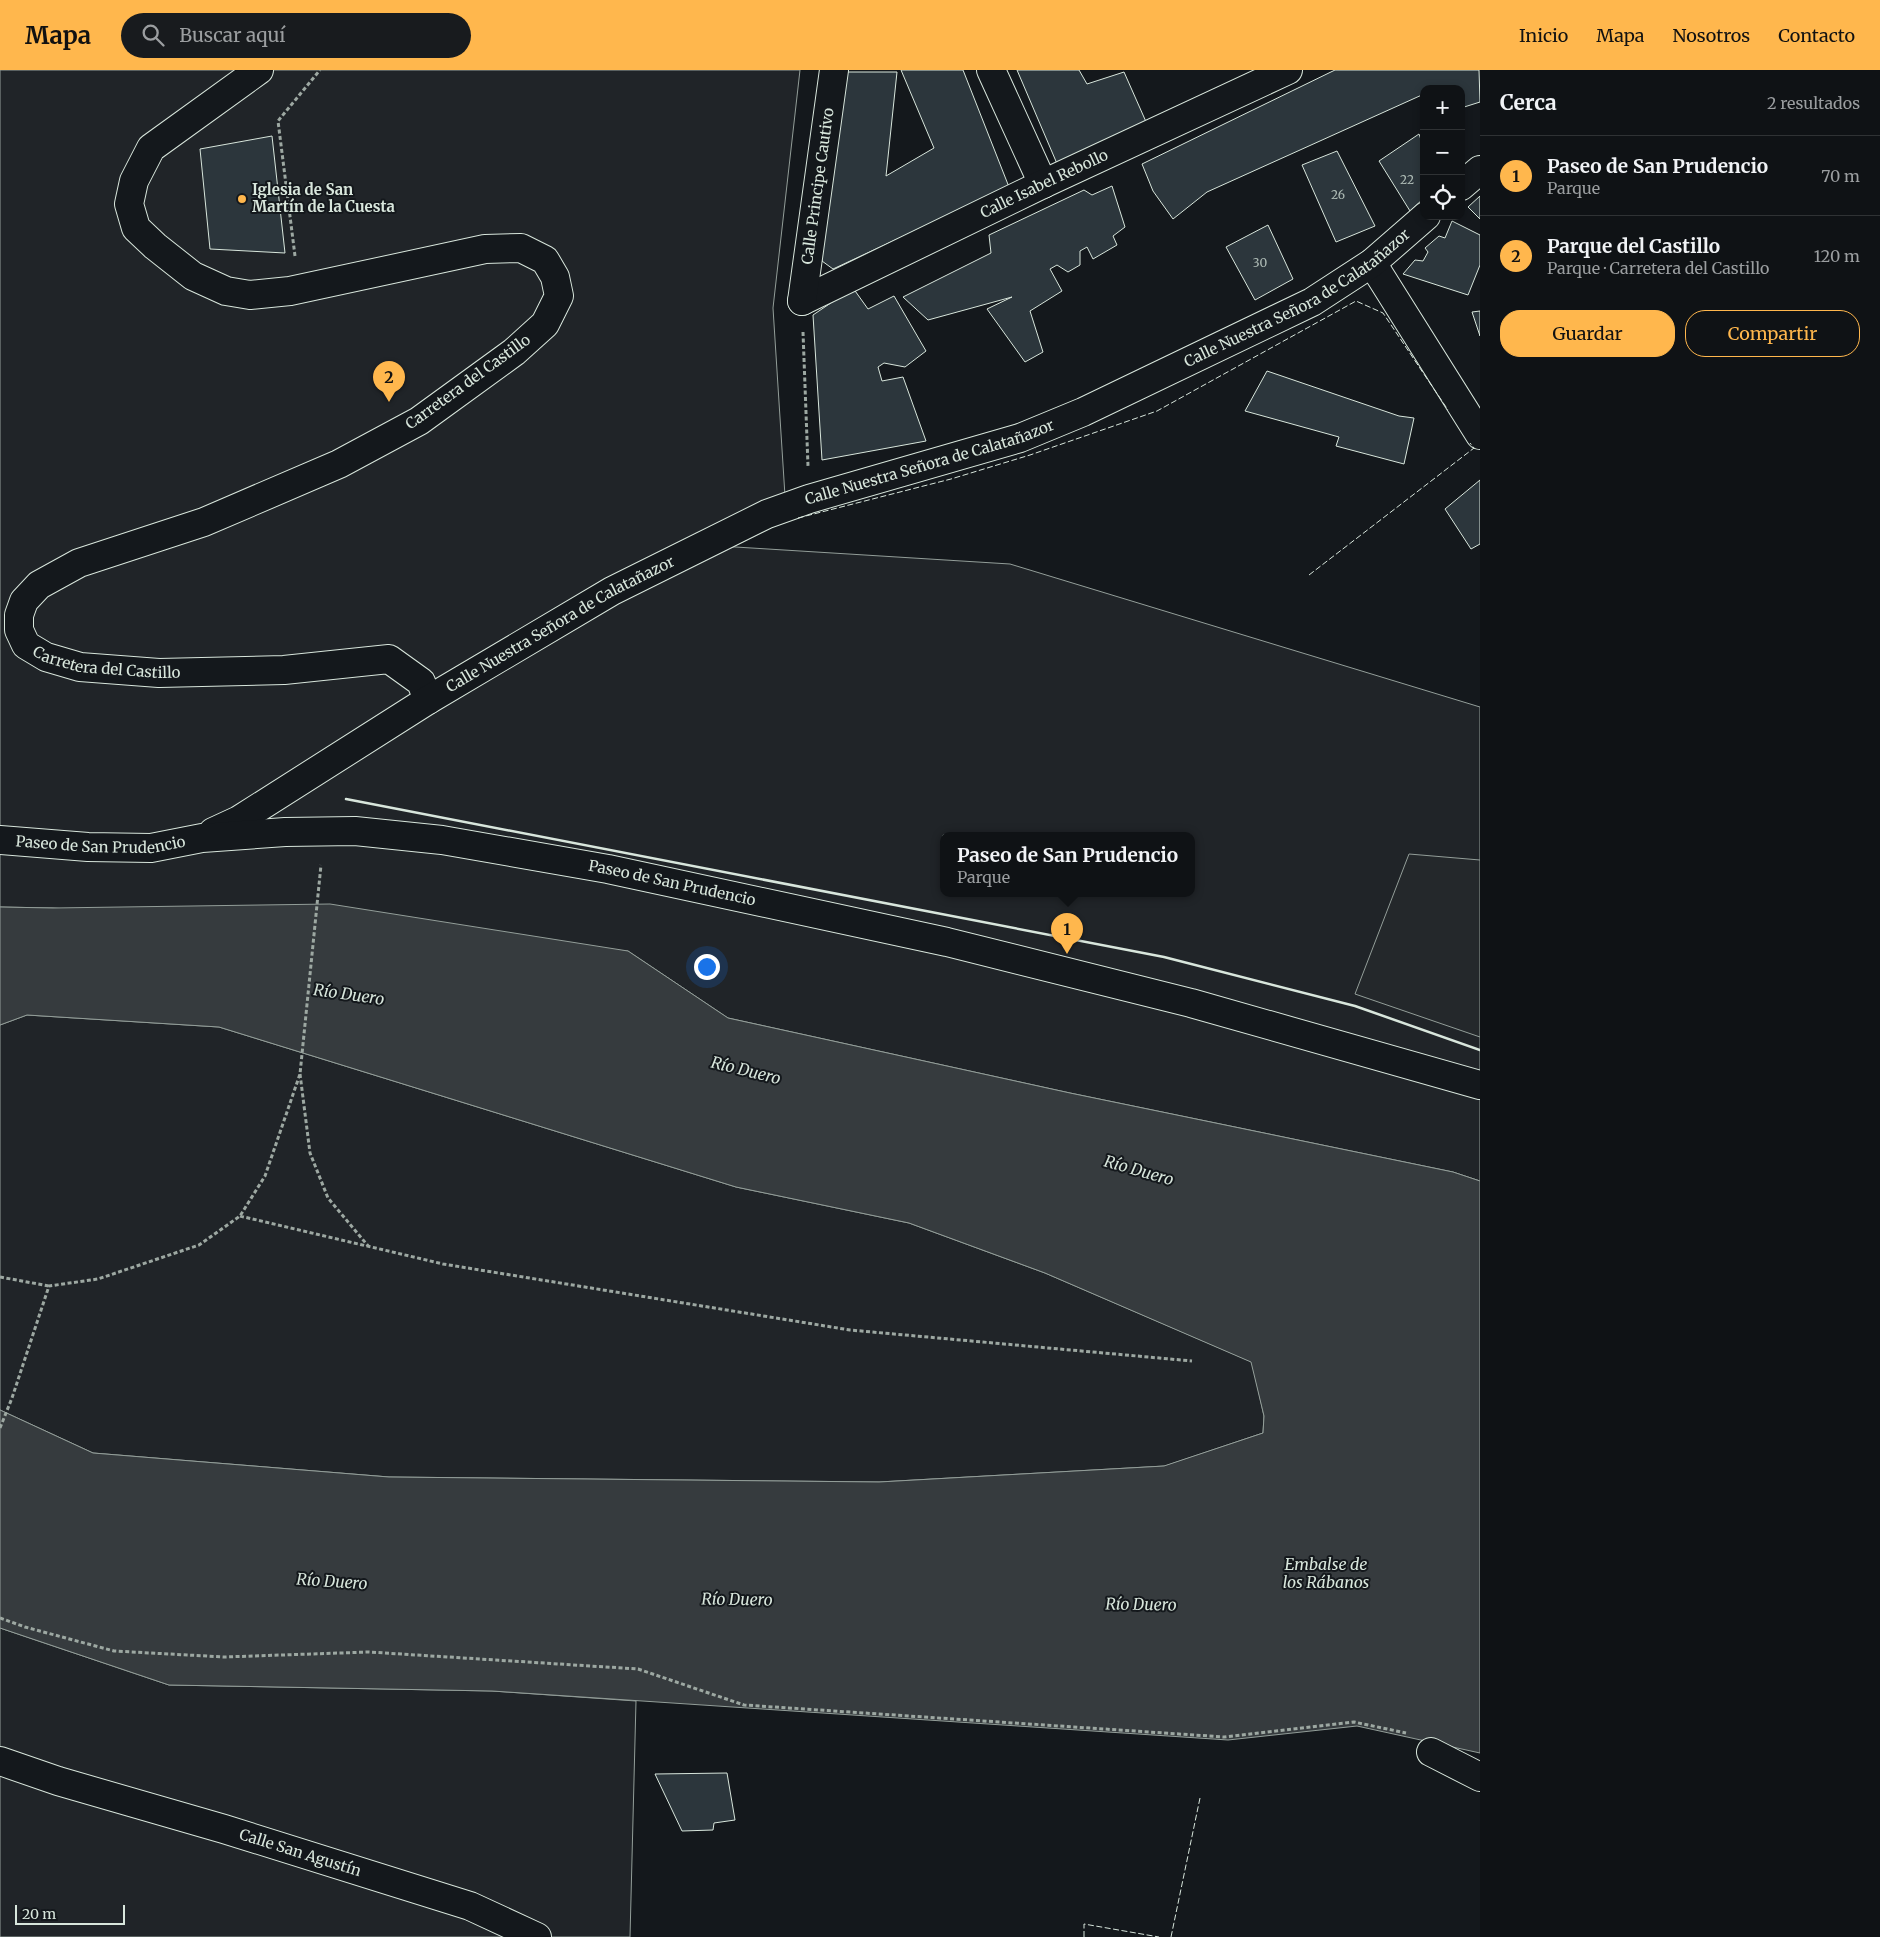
<!DOCTYPE html>
<html lang="es">
<meta charset="utf-8">
<style>
body{margin:0;font-family:Merriweather,serif;background:#181b1e;color:#f1f3f6}
.controls{position:absolute;right:15px;top:15px;display:grid;overflow:hidden;border-radius:10px;box-shadow:0 2px 8px #0003}
.controls button{width:45px;height:45px;display:grid;place-items:center;padding:0;border:0;border-bottom:1px solid #2f3234;background:#0f1215;color:#f1f3f6;font:25px sans-serif}
.scale{position:absolute;left:15px;bottom:12px;width:110px;box-sizing:border-box;padding-left:5px;border:2px solid #d8e6dc;border-top:0;font-size:14px;line-height:18px;white-space:nowrap;color:#d8e6dc;-webkit-text-stroke:4px #14181c;paint-order:stroke}
.you{position:absolute;left:706px;top:896px;width:18px;height:18px;margin:-12px;border:4px solid #fff;border-radius:50%;background:#1a73e8;box-shadow:0 0 0 8px #1a73e833}
.badge{display:grid;place-items:center;width:32px;height:32px;border-radius:50%;background:#ffb74d;color:#111;font-size:16px;font-weight:700}
.pin{position:absolute;translate:-50% -41px;filter:drop-shadow(0 1px 2px #0008)}
.pin::after{content:'';position:absolute;top:26px;width:18px;height:15px;background:inherit;clip-path:polygon(0 0,100% 0,50% 100%)}
.popup{position:absolute;left:940px;top:762px;width:255px;height:65px;box-sizing:border-box;display:grid;place-content:center;border-radius:10px;background:#0f1215;filter:drop-shadow(0 1px 4px #0005);font-size:16px;white-space:nowrap;color:#9b9ea0}
.popup b{font-size:19px;color:#f1f3f6}
.popup::after{content:'';position:absolute;left:50%;top:100%;margin-left:-10px;border:10px solid transparent;border-top-color:#0f1215}
.list{margin:0;padding:0;list-style:none}
h2{display:flex;justify-content:space-between;align-items:center;height:65px;margin:0;padding:0 20px;font-size:21px}
h2 small{font-size:16px;font-weight:400;color:#9b9ea0}
.list li{display:grid;grid-template-columns:32px 1fr auto;gap:15px;align-items:center;box-sizing:border-box;height:80px;padding:0 20px;border-top:1px solid #2f3234}
.list b{display:block;font-size:19px;white-space:nowrap}
.list p{margin:0;font-size:16px;white-space:nowrap;color:#9b9ea0}
.list em{font-size:16px;font-style:normal;color:#9b9ea0}
.actions{display:flex;gap:10px;padding:15px 20px}
.actions a{flex:1;padding:11px 0;border:1px solid #ffb74d;border-radius:20px;text-align:center;font-size:18px;color:#ffb74d}
.actions .main{background:#ffb74d;color:#111}
.icon{flex:none;width:28px;height:28px;fill:none;stroke:currentColor;stroke-width:2;stroke-linecap:round;stroke-linejoin:round}
.map{position:relative;flex:none;width:1480px;height:1867px;overflow:hidden}
header{display:flex;align-items:center;gap:30px;box-sizing:border-box;height:70px;padding:0 25px;background:#ffb74d;color:#111}
header strong{font-size:24px}
nav{display:flex;gap:28px;margin-inline-start:auto;font-size:18px}
.search{width:350px;height:45px;background:#181b1e;display:flex;align-items:center;gap:12px;box-sizing:border-box;padding:0 18px;border-radius:28px;color:#9b9ea0;font-size:19px}
main{display:flex}
aside{flex:1;background:#0f1215}
.map>svg:first-child{display:block}
</style>
<header>
<strong>Mapa</strong>
<div class="search"><svg class="icon" aria-label="search" viewBox="0 0 24 24"><circle cx="10" cy="10" r="6"/><path d="M15 15l6 6"/></svg>Buscar aquí</div>
<nav><a>Inicio</a><a>Mapa</a><a>Nosotros</a><a>Contacto</a></nav>
</header>
<main>
<div class="map">
<svg width="1480" height="1867" viewBox="0 0 1480 1867">
<rect width="100%" height="100%" fill="#14181c"/>
<path fill="#202428" stroke="#939e99" fill-rule="evenodd" d="M0,0H800L773,238L785,426L687,474L1010,494L1480,637V1111L1453,1102L1070,1023L728,948L628,881L53,838L0,837ZM943,765H1191V823H943Z
M27,945L219,957L736,1117L909,1153L1045,1203L1252,1292L1264,1346L1263,1363L1165,1396L879,1412L389,1407L93,1383L0,1340V955Z
M0,1558L169,1615L492,1621L636,1631L630,1867H0Z"/>
<path fill="#24282b" stroke="#939e99" d="M1409,784L1480,790V967L1355,924Z"/>
<path fill="#363b3e" stroke="#939e99" d="M330,834L628,881L728,948L1070,1023L1453,1102L1480,1111V1683L1357,1656L1228,1670L492,1621L169,1615L0,1558V1340L93,1383L389,1407L879,1412L1164,1396L1263,1363L1264,1346L1251,1292L1045,1203L909,1153L736,1117L219,957L27,945L0,955V837L53,838Z"/>
<path fill="#2c363c" stroke="#d8e6dc" d="M901,0H963L1009,117L833,199L822,191L821,175L842,2H897L886,106L934,78Z
M1017,0H1079L1087,14L1124,2L1147,54L1058,96Z
M1335,0H1479L1480,32L1461,38V19H1424V24L1207,122L1173,149L1153,121L1142,94Z
M1419,64L1424,78V128L1410,141L1379,91Z
M272,66L285,183L210,179L200,79Z
M1337,81L1375,156L1336,172L1302,95Z
M1112,116L1125,157L1113,166L1117,175L1093,189L1087,177L1080,181V195L1068,202L1057,195L1050,199L1062,221L1030,241L1043,282L1025,292L987,239L1012,227L928,250L903,227L991,183L989,165L1084,120L1092,125Z
M1480,126V149L1468,137Z
M1452,151L1480,165V195L1468,225L1403,204L1415,190L1423,191L1428,182L1425,178L1439,166L1445,168Z
M1268,155L1293,209L1255,230L1226,177Z
M853,218L868,239L894,226L926,281L905,297L884,293L878,297L882,311L903,307L926,371L822,390L813,245Z
M1480,241V266L1472,242Z
M1267,301L1399,346L1414,348L1404,394L1336,376L1339,367L1245,341Z
M1480,410V474L1471,479L1445,439Z
M727,1703L735,1750L714,1753L713,1760L682,1761L655,1704Z"/>
<g fill="none" stroke-linecap="round" stroke-linejoin="round">
<g stroke="#d8e6dc" stroke-width="30">
<g id="street">
<path id="s1" d="M259,0L151,78L134,111L129,134L136,158L155,176L193,206L226,221L250,225L290,221L485,179L521,178L545,190L555,207L559,226L545,254L514,282L419,351L339,394L204,452L79,493L39,515L24,531L19,545V560L26,575L46,587L80,597L159,603L284,600L389,589L421,612L428,630"/>
<path d="M991,0L1043,114"/>
<path d="M1461,116L1480,100"/>
<path d="M1372,193L1480,365"/>
<path id="s2" d="M802,231L1043,114L1288,0"/>
<path id="s3" d="M802,231L834,0"/>
<path id="s4" d="M213,762L239,750L428,630L612,521L767,444L809,429L1020,368L1083,342L1312,232L1372,193L1426,146"/>
<path id="s5" d="M0,770L88,777L151,778L202,768L285,762L355,761L442,770L608,799L947,872L1191,933L1480,1015"/>
<path d="M1431,1682L1480,1707"/>
</g>
</g>
<g stroke="#d8e6dc" stroke-width="30">
<g id="primary">
<path id="s6" d="M0,1691L58,1711L224,1759L470,1836L537,1867"/>
</g>
</g>
<path stroke="#9da8a2" stroke-width="3" stroke-dasharray="4 2.5" stroke-linecap="butt" d="M295,186L278,51L320,0
M803,262L808,396
M300,1004L310,1083L328,1128L369,1177
M240,1146L443,1194L850,1260L1192,1291
M0,1207L49,1216
M0,1358L12,1328L49,1216L98,1209L199,1175L240,1146L265,1106L300,1004L321,795
M0,1548L25,1557L114,1581L224,1587L369,1582L638,1599L744,1635L1224,1667L1354,1652L1406,1663"/>
<use href="#street" stroke="#14181c" stroke-width="28"/>
<use href="#primary" stroke="#14181c" stroke-width="28"/>
<path stroke="#d8e6dc" stroke-width="1" stroke-dasharray="6 2.5" stroke-linecap="butt" d="M798,448L951,409L1030,385L1157,341L1356,231L1383,243L1448,340
M1309,505L1474,378L1470,373
M1084,1867V1854L1159,1867
M1171,1867L1200,1728"/>
<path stroke="#d8e6dc" stroke-width="2.5" d="M346,729L1164,887L1355,936L1480,980"/>
</g>
<circle fill="#ffb74d" stroke="#14181c" stroke-width="2" cx="242" cy="129" r="5"/>
<g text-anchor="middle" stroke-width="4" stroke-linejoin="round" paint-order="stroke">
<g font-size="12" fill="#adbab4">
<text x="1407" y="114">22</text>
<text x="1338" y="129">26</text>
<text x="1260" y="197">30</text>
</g>
<g font-size="15" fill="#d8e6dc" stroke="#14181c">
<text dy="5" stroke="none"><textPath href="#s2" startOffset="269">Calle Isabel Rebollo</textPath></text>
<text dy="5" stroke="none"><textPath href="#s3" startOffset="116">Calle Principe Cautivo</textPath></text>
<text dy="5" stroke="none"><textPath href="#s4" startOffset="1215">Calle Nuestra Señora de Calatañazor</textPath></text>
<text transform="translate(468 312) rotate(-36)" y="5">Carretera del Castillo</text>
<text dy="5" stroke="none"><textPath href="#s4" startOffset="810">Calle Nuestra Señora de Calatañazor</textPath></text>
<text dy="5" stroke="none"><textPath href="#s4" startOffset="405">Calle Nuestra Señora de Calatañazor</textPath></text>
<text dy="5" stroke="none"><textPath href="#s1" startOffset="1454">Carretera del Castillo</textPath></text>
<text dy="5" stroke="none"><textPath href="#s5" startOffset="101">Paseo de San Prudencio</textPath></text>
<text dy="5" stroke="none"><textPath href="#s5" startOffset="678">Paseo de San Prudencio</textPath></text>
<text dy="5" stroke="none"><textPath href="#s6" startOffset="314">Calle San Agustín</textPath></text>
</g>
<g font-size="15" font-weight="bold" fill="#d8e6dc" stroke="#14181c" text-anchor="start">
<text x="252" y="125">Iglesia de San<tspan x="252" dy="17">Martín de la Cuesta</tspan></text>
</g>
<g font-size="16" font-style="italic" fill="#d8e6dc" stroke="#14181c">
<text transform="translate(349 924) rotate(8)" y="6">Río Duero</text>
<text transform="translate(746 1000) rotate(14)" y="6">Río Duero</text>
<text transform="translate(1139 1100) rotate(16)" y="6">Río Duero</text>
<text x="1326" y="1500">Embalse de<tspan x="1326" dy="18">los Rábanos</tspan></text>
<text transform="translate(332 1511) rotate(4)" y="6">Río Duero</text>
<text transform="translate(737 1529) rotate(1)" y="6">Río Duero</text>
<text transform="translate(1141 1534) rotate(1)" y="6">Río Duero</text>
</g>
</g>
</svg>
<div class="controls">
<button>+</button>
<button>−</button>
<button><svg class="icon" aria-label="locate" viewBox="0 0 24 24"><circle cx="12" cy="12" r="6"/><path d="M12 2v4M12 18v4M2 12h4M18 12h4"/></svg></button>
</div>
<div class="scale">20 m</div>
<div class="you"></div>
<div class="pin badge" style="left:1067px;top:884px">1</div>
<div class="popup"><b>Paseo de San Prudencio</b>Parque</div>
<div class="pin badge" style="left:389px;top:332px">2</div>
</div>
<aside>
<h2>Cerca<small>2 resultados</small></h2>
<ul class="list">
<li><span class="badge">1</span><div><b>Paseo de San Prudencio</b><p>Parque</p></div><em>70 m</em></li>
<li><span class="badge">2</span><div><b>Parque del Castillo</b><p>Parque · Carretera del Castillo</p></div><em>120 m</em></li>
</ul>
<div class="actions"><a class="main">Guardar</a><a>Compartir</a></div>
</aside>
</main>
